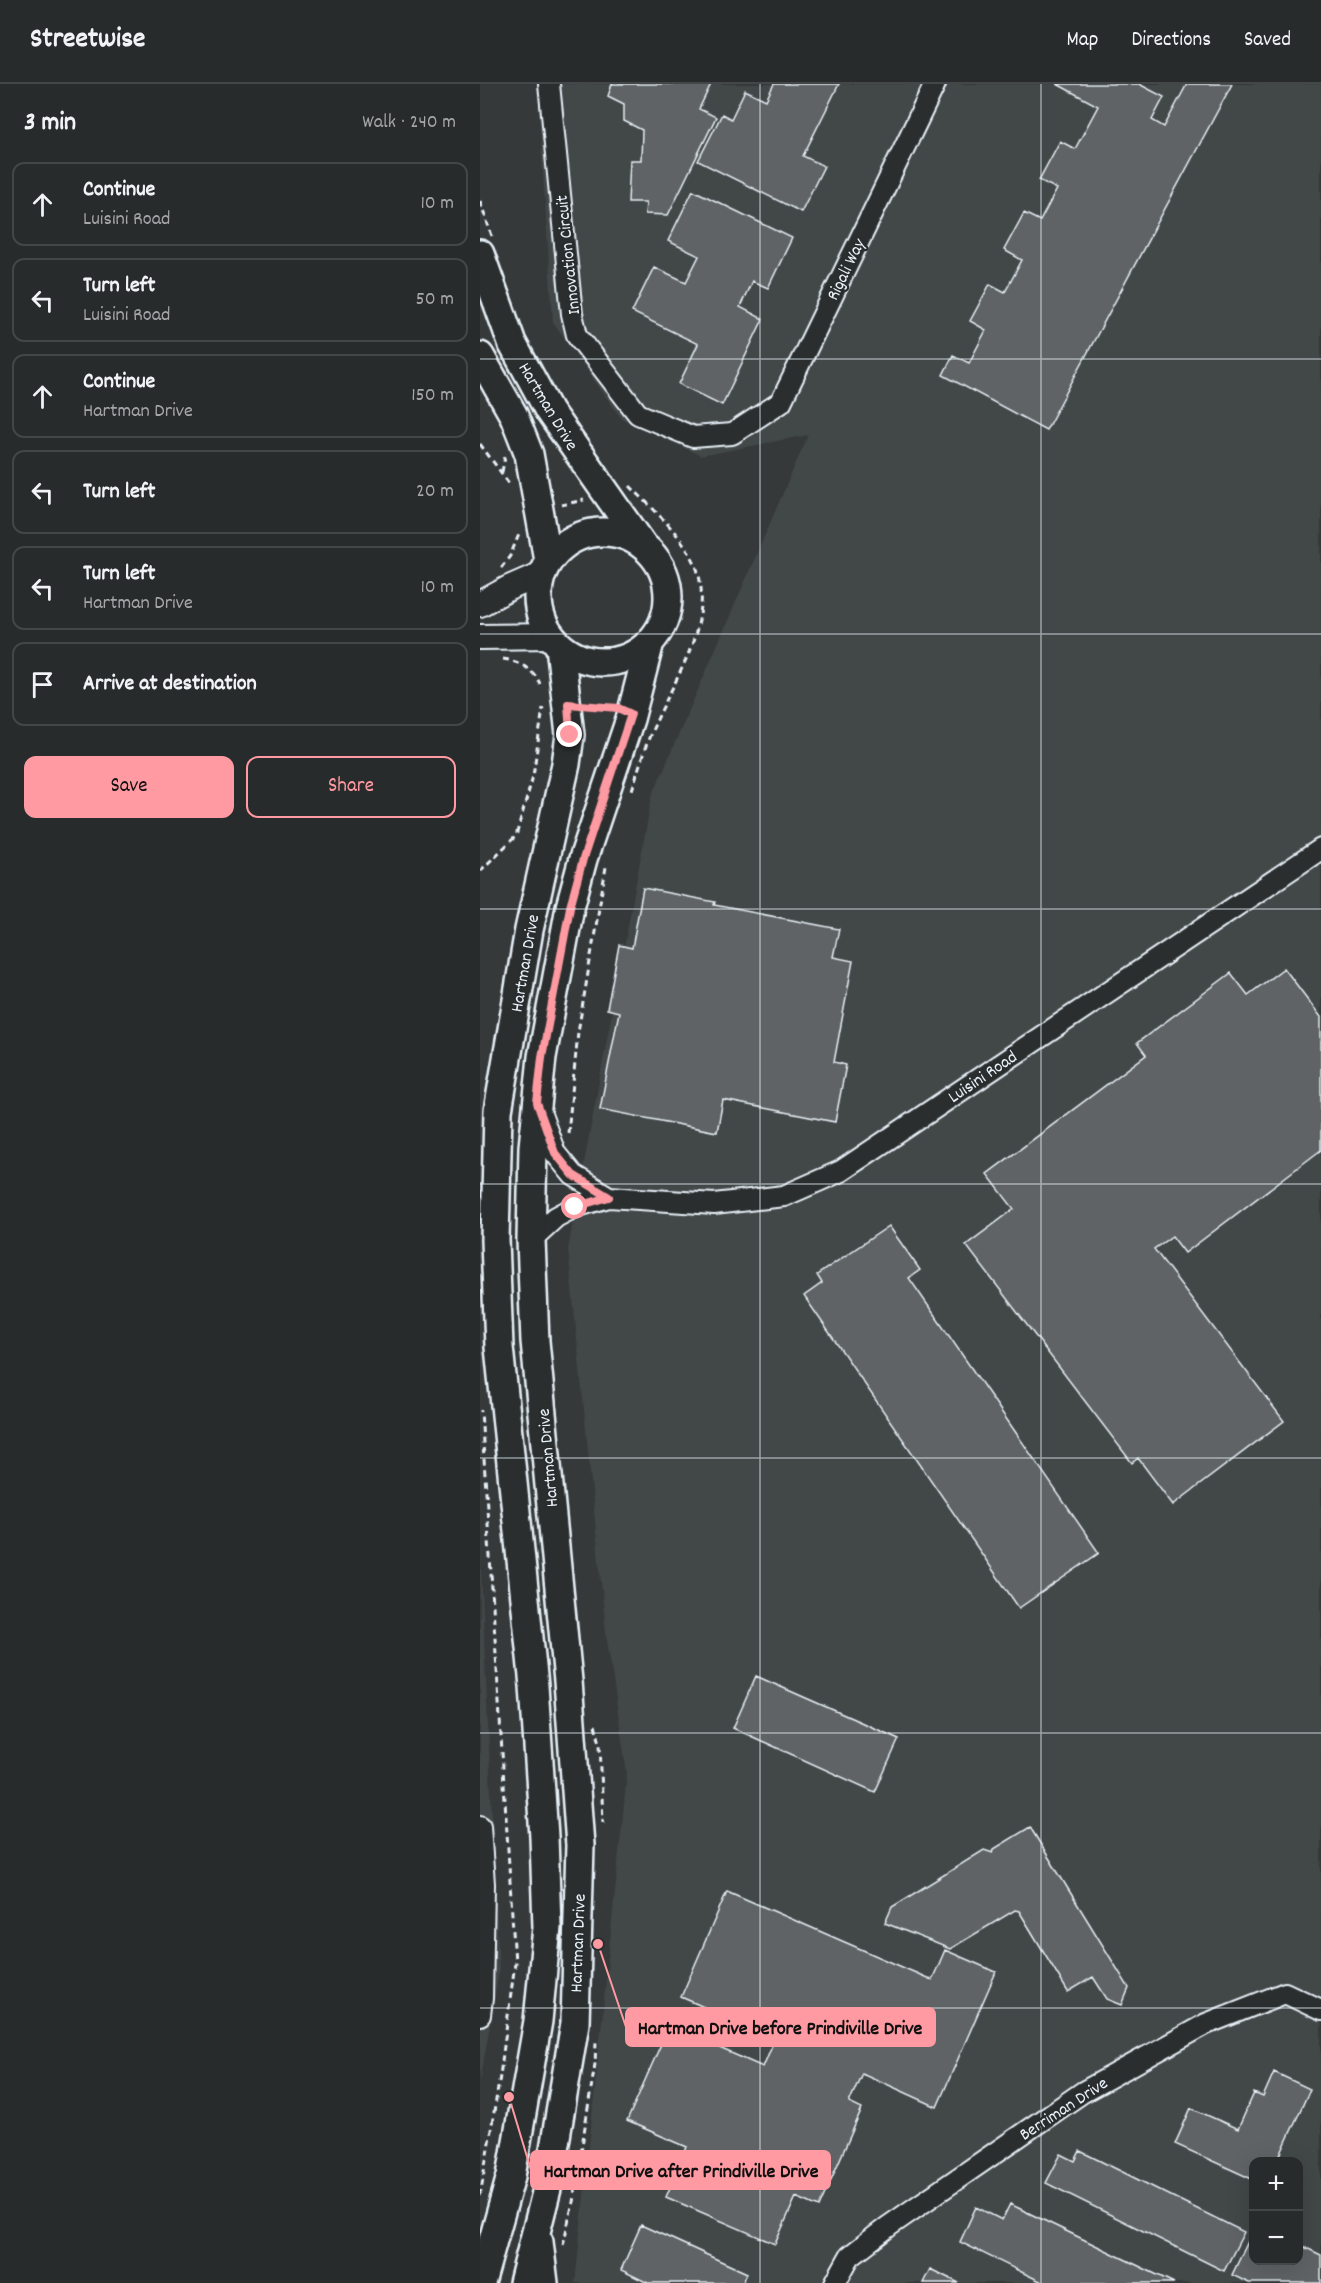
<!DOCTYPE html>
<meta charset="utf-8">
<style>
body{margin:0;font-family:Dekko,sans-serif;background:#343738;color:#f1f3f6}
.controls{position:absolute;right:18px;bottom:18px;display:grid;overflow:hidden;border-radius:12px;box-shadow:0 6px 24px #0002}
.controls button{width:54px;height:54px;display:grid;place-items:center;padding:0;border:0;border-bottom:2px solid #444748;background:#282b2c;color:#f1f3f6;font:30px sans-serif}
.stop{position:absolute;width:18px;height:18px;margin:-14px;border:4px solid #ff9aa2;border-radius:50%;background:#fff}
.stop.end{background:#ff9aa2;border-color:#fff;box-shadow:0 2px 6px #0008}
.list{margin:0;padding:0;list-style:none}
h2{display:flex;justify-content:space-between;align-items:center;height:78px;margin:0;padding:0 24px;font-size:26px}
h2 small{font-size:20px;font-weight:400;color:#a5a7a9}
.list li{display:grid;grid-template-columns:39px 1fr auto;gap:18px;align-items:center;box-sizing:border-box;height:84px;margin:0 12px 12px;padding:0 12px;border:2px solid #444748;border-radius:12px}
.list b{display:block;font-size:22px;white-space:nowrap}
.list p{margin:0;font-size:20px;white-space:nowrap;color:#a5a7a9}
.list em{font-size:20px;font-style:normal;color:#a5a7a9}
.actions{display:flex;gap:12px;padding:18px 24px}
.actions a{flex:1;padding:14px 0;border:2px solid #ff9aa2;border-radius:12px;text-align:center;font-size:21px;color:#ff9aa2}
.actions .main{background:#ff9aa2;color:#111}
.icon{flex:none;width:33px;height:33px;fill:none;stroke:currentColor;stroke-width:2;stroke-linecap:round;stroke-linejoin:round}
.map{position:relative;flex:none;width:841px;height:2199px;overflow:hidden}
header{display:flex;align-items:center;gap:36px;box-sizing:border-box;height:84px;padding:0 30px;background:#282b2c;border-bottom:2px solid #444748}
header strong{font-size:28px}
nav{display:flex;gap:33px;margin-inline-start:auto;font-size:21px}
main{display:flex}
aside{flex:1;background:#282b2c}
.map>svg:first-child{display:block}
</style>
<header>
<strong>Streetwise</strong>
<nav><a>Map</a><a>Directions</a><a>Saved</a></nav>
</header>
<main>
<aside>
<h2>3 min<small>Walk · 240 m</small></h2>
<ul class="list">
<li><svg class="icon" aria-label="ahead" viewBox="0 0 24 24"><path d="M12 20V5M6 11l6-6 6 6"/></svg><div><b>Continue</b><p>Luisini Road</p></div><em>10 m</em></li>
<li><svg class="icon" aria-label="left" viewBox="0 0 24 24"><path d="M17 20v-9H6M10 6l-5 5 5 5"/></svg><div><b>Turn left</b><p>Luisini Road</p></div><em>50 m</em></li>
<li><svg class="icon" aria-label="ahead" viewBox="0 0 24 24"><path d="M12 20V5M6 11l6-6 6 6"/></svg><div><b>Continue</b><p>Hartman Drive</p></div><em>150 m</em></li>
<li><svg class="icon" aria-label="left" viewBox="0 0 24 24"><path d="M17 20v-9H6M10 6l-5 5 5 5"/></svg><div><b>Turn left</b></div><em>20 m</em></li>
<li><svg class="icon" aria-label="left" viewBox="0 0 24 24"><path d="M17 20v-9H6M10 6l-5 5 5 5"/></svg><div><b>Turn left</b><p>Hartman Drive</p></div><em>10 m</em></li>
<li><svg class="icon" aria-label="arrive" viewBox="0 0 24 24"><path d="M6 21V4h12l-3 4 3 4H6"/></svg><div><b>Arrive at destination</b></div></li>
</ul>
<div class="actions"><a class="main">Save</a><a>Share</a></div>
</aside>
<div class="map">
<svg width="841" height="2199" viewBox="0 0 841 2199">
<rect width="100%" height="100%" fill="#35393a"/>
<filter id="ink" filterUnits="userSpaceOnUse"><feTurbulence type="fractalNoise" baseFrequency=".0167" numOctaves="2"/><feDisplacementMap in="SourceGraphic" scale="12" xChannelSelector="R" yChannelSelector="G"/><feConvolveMatrix kernelMatrix="1 2 1 2 8 2 1 2 1" color-interpolation-filters="sRGB"/></filter>
<g filter="url(#ink)">
<path fill="#424647" fill-rule="evenodd" d="M57,0H841V2199H95L147,1690L126,1549L88,1165L172,712L328,351L221,372L141,334L73,238ZM774,2078H818V2176H774Z
M0,1461L19,1888L0,1999Z"/>
<path fill="#5f6365" stroke="#e8f1f8" stroke-width="1.5" d="M132,0H231L219,25L236,33L188,131L165,130L166,118H148L150,76H161L162,46L144,37V20L128,12Z
M294,0H359L323,72L344,82L321,128L218,77L242,30L251,35L265,6L286,16Z
M577,0H659L684,13L672,36L684,43L707,0H752L566,346L463,291L473,271L489,279L506,246L490,237L510,200L525,208L542,176L524,166L544,129L560,137L577,105L559,96L580,57L595,65L618,22Z
M213,106L312,154L288,204L272,197L260,223L283,235L242,321L199,300L218,260L152,228L174,183L206,198L219,172L188,157Z
M163,804L235,818L234,821L359,845L353,873L373,877L354,978L366,981L355,1038L243,1016L237,1048L120,1025L139,928L127,925L139,861L152,864Z
M804,884L841,933V1066L705,1169L692,1152L674,1165L804,1337L693,1421L658,1374L652,1379L486,1161L534,1125L507,1090L666,971L657,959L751,889L768,911Z
M409,1142L440,1186L429,1194L619,1469L539,1524L324,1212L342,1199L337,1191Z
M276,1592L419,1655L395,1708L253,1644Z
M550,1743L649,1904L642,1921L627,1915L613,1893L588,1908L539,1827L535,1826L470,1865L405,1839L412,1823L504,1766L513,1769L514,1765Z
M247,1807L452,1896L465,1866L516,1888L457,2023L382,1989L369,2019L382,2025L339,2123L316,2113L295,2160L186,2113L207,2063L147,2037L189,1942L283,1983L295,1954L201,1913Z
M794,1988L830,2005L797,2078H774V2096L695,2060L711,2024L758,2045L774,2009L783,2013Z
M600,2067L764,2148L744,2187L566,2099L581,2070L595,2077Z
M530,2120L694,2199H564L480,2158L496,2123L522,2136Z
M161,2141L267,2189L263,2199H168L141,2186Z
M774,2145V2176H818V2160L841,2171V2199H769L752,2191Z
M450,2185L479,2199H443Z"/>
<g fill="none" stroke-linecap="round" stroke-linejoin="round">
<g stroke="#e8f1f8" stroke-width="24">
<path id="minor" d="M69,0L92,230L97,251L158,330L213,353L252,350L301,318L455,0
M59,1025L75,1069L93,1091L129,1113
M51,1156L76,1133L95,1123L129,1113L234,1120L304,1112L361,1087L841,765
M0,1742L4,1800L2,1914L0,1931
M355,2199L370,2172L409,2142L603,2008L726,1940L805,1909L841,1926"/>
</g>
<g stroke="#e8f1f8" stroke-width="28">
<path id="tertiary" d="M0,520L29,504L61,490
M0,553L71,552"/>
</g>
<g stroke="#e8f1f8" stroke-width="32">
<path id="secondary" d="M0,170L32,259L69,327L162,460
M0,272L34,332L49,370L68,476
M58 513a65 65 0 1 1 130 0a65 65 0 1 1-130 0Z
M59,2158L64,2199
M1,2199L31,2092L58,1937L67,1843L64,1753L54,1602L19,1263L15,1156L18,1027L49,846L86,680L90,651L80,562
M43,2199L68,2101L95,1939L100,1761L88,1597L55,1257L51,1156L53,1063L62,973L90,823L103,775L150,635L170,558"/>
</g>
<path stroke="#e8f1f8" stroke-width="3" stroke-dasharray="6 4.5" stroke-linecap="butt" d="M0,117L12,152
M0,360L31,402
M22,388L25,372
M150,402C172,424 210,458 218,488C233,541 195,594 175,640C165,661 159,684 152,706
M81,421L104,416
M21,484L30,472L40,448
M23,575C38,577 54,585 60,600
M109,621L132,623
M0,787L36,752L53,692L63,624
M88,1049L98,948L126,783
M115,1641L120,1659L123,1739
M0,2112L20,1992L35,1879L1,1326
M83,2161L93,2118L115,1980L116,1958"/>
<use href="#minor" stroke="#2a2d2e" stroke-width="20"/>
<use href="#tertiary" stroke="#2a2d2e" stroke-width="24"/>
<use href="#secondary" stroke="#2a2d2e" stroke-width="27"/>
</g>
</g>
<g fill="none" stroke-linecap="round" stroke-linejoin="round" filter="url(#ink)">
<path stroke="#ff9aa2" stroke-width="8" d="M90,651L88,620L138,624L151,630L103,775L90,823L62,973L57,1019L75,1069L93,1091L129,1113L95,1123"/>
</g>
<path fill="none" stroke="#e8f1f8" stroke-width="1.5" stroke-opacity="0.55" d="M280,0V2199M561,0V2199M0,275H841M0,550H841M0,825H841M0,1100H841M0,1374H841M0,1649H841M0,1924H841"/>
<g text-anchor="middle" stroke-width="4.5" stroke-linejoin="round" paint-order="stroke">
<g font-size="18" fill="#e8f1f8" stroke="#2a2d2e">
<text transform="translate(87 171) rotate(-96)" y="6">Innovation Circuit</text>
<text transform="translate(365 185) rotate(-64)" y="6">Rigali Way</text>
<text transform="translate(69 322) rotate(59)" y="6">Hartman Drive</text>
<text transform="translate(44 879) rotate(-80)" y="6">Hartman Drive</text>
<text transform="translate(502 992) rotate(-34)" y="6">Luisini Road</text>
<text transform="translate(67 1374) rotate(-95)" y="6">Hartman Drive</text>
<text transform="translate(97 1859) rotate(-88)" y="6">Hartman Drive</text>
<text transform="translate(583 2024) rotate(-33)" y="6">Berriman Drive</text>
</g>
</g>
<path fill="none" stroke="#ff9aa2" stroke-width="2" d="M118 1860L146 1943M29 2013L51 2086"/>
<g fill="#ff9aa2" stroke="#2a2d2e" stroke-width="2">
<circle cx="118" cy="1860" r="6"/>
<circle cx="29" cy="2013" r="6"/>
</g>
<g fill="#ff9aa2" stroke="#ff9aa2" stroke-width="2">
<rect x="146" y="1924" width="309" height="38" rx="6"/>
<rect x="51" y="2067" width="299" height="38" rx="6"/>
</g>
<g font-size="20" text-anchor="middle" font-weight="bold" fill="#111">
<text x="300" y="1950">Hartman Drive before Prindiville Drive</text>
<text x="201" y="2093">Hartman Drive after Prindiville Drive</text>
</g>
</svg>
<div class="controls">
<button>+</button>
<button>−</button>
</div>
<div class="stop" style="left:95px;top:1123px"></div>
<div class="stop end" style="left:90px;top:651px"></div>
</div>
</main>
